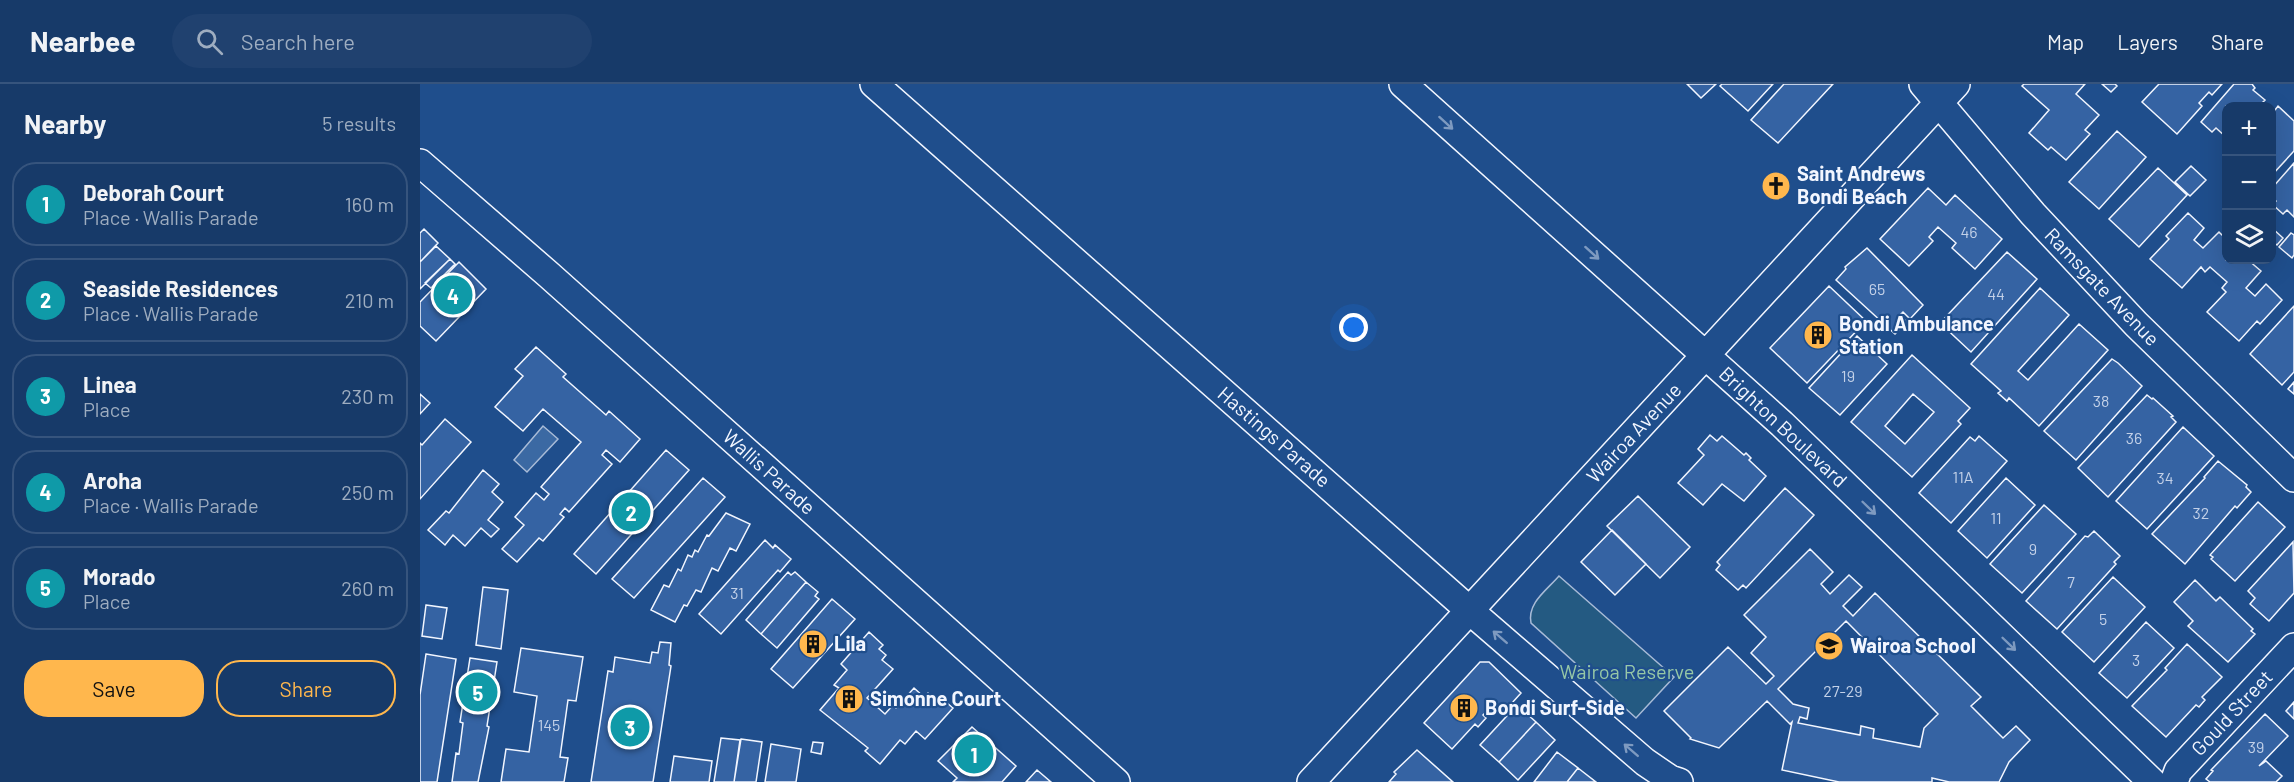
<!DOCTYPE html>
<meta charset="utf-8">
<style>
body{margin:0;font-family:Barlow,sans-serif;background:#20416f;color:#f1f3f6}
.controls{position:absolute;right:18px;top:18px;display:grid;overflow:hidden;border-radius:12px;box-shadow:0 6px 24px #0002}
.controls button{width:54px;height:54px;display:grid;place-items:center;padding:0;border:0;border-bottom:2px solid #36547d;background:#173a69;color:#f1f3f6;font:30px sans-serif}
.you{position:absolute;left:934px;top:244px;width:21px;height:21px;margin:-15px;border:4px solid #fff;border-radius:50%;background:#1a73e8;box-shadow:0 0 0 9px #1a73e833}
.badge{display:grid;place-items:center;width:39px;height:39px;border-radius:50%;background:#ffb74d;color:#fff;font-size:20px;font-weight:700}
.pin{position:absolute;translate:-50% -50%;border:3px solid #fff;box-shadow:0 2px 6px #0006}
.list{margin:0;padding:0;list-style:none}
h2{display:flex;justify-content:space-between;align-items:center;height:78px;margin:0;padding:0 24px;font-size:26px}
h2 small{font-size:20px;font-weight:400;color:#9eadc0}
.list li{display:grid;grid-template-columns:39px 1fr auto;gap:18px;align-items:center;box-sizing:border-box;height:84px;margin:0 12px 12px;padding:0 12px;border:2px solid #36547d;border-radius:24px}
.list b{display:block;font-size:22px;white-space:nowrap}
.list p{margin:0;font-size:20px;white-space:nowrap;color:#9eadc0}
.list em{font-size:20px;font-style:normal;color:#9eadc0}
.actions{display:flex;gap:12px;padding:18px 24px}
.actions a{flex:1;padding:14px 0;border:2px solid #ffb74d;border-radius:24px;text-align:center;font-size:21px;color:#ffb74d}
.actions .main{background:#ffb74d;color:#111}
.icon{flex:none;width:33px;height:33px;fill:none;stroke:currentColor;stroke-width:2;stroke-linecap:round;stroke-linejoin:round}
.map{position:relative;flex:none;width:1874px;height:698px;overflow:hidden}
header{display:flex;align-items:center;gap:36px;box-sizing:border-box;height:84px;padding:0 30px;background:#173a69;border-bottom:2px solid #36547d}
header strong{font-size:28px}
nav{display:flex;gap:33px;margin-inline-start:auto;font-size:21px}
.search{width:420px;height:54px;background:#20416f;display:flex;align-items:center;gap:15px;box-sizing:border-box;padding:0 21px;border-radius:33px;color:#9eadc0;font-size:22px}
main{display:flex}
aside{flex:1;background:#173a69}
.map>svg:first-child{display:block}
</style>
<header>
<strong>Nearbee</strong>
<div class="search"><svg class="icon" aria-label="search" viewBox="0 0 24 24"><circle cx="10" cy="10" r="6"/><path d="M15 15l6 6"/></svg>Search here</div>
<nav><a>Map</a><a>Layers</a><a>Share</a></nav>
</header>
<main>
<aside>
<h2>Nearby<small>5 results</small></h2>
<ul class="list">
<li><span class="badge" style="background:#0f9aa8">1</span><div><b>Deborah Court</b><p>Place · Wallis Parade</p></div><em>160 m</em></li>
<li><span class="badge" style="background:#0f9aa8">2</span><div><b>Seaside Residences</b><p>Place · Wallis Parade</p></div><em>210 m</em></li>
<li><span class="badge" style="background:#0f9aa8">3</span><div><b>Linea</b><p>Place</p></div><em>230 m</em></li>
<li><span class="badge" style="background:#0f9aa8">4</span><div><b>Aroha</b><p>Place · Wallis Parade</p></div><em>250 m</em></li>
<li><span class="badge" style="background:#0f9aa8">5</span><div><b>Morado</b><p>Place</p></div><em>260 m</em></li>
</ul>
<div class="actions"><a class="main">Save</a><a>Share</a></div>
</aside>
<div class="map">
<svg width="1874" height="698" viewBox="0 0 1874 698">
<rect width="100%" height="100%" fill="#1f4e8c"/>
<path fill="#245a82" stroke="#a8bbd7" stroke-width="1.5" d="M1139,492L1254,593L1216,634L1111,539C1107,519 1127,506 1139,492Z"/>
<path fill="#3b69a3" stroke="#a8bbd7" stroke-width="1.5" d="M123,342L138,355L107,388L94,376Z"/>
<path fill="#3563a3" stroke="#f2f6ff" stroke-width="1.5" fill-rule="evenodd" d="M1267,0H1296L1281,14Z
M1302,0H1353L1328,27L1300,2Z
M1364,0H1413L1358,59L1331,36Z
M1604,0H1665L1656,10L1679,31L1665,46L1670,50L1646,76L1631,63L1628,66L1609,49L1629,26L1602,2Z
M1682,0H1695L1697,2L1691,8Z
M1739,0H1802L1792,11L1789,8L1779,19L1782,22L1757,50L1722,18Z
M1814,0H1832L1835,4L1833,6L1845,16L1839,22H1806V53L1796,44L1792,48L1781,38Z
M1858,22L1874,37V67L1852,91V30Z
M1697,47L1726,73L1679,125L1649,98Z
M1874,79V133L1867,126L1863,130L1853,121L1856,117L1852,113V104Z
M1771,82L1786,96L1770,112L1755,98Z
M1738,84L1767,111L1719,163L1689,135Z
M1508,104L1526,121L1535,111L1582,155L1555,185L1532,164L1536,159L1518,143L1509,153L1513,157L1489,182L1460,155Z
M1768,129L1784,144L1774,156L1783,164L1799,148L1806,155V176H1828L1841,187L1826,204L1835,212L1846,200L1862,216L1840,240L1837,237L1819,257L1787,228L1806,208L1802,204L1807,198L1790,183L1785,188L1781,183L1762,204L1730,175L1749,155L1746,152Z
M1852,144L1863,154L1857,161L1852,157Z
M4,145L18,159L0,178V149Z
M1871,149L1874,151V171L1872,174L1859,163Z
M16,162L30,175L0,205V178Z
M1447,164L1503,221L1490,235L1483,228L1480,231L1487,238L1475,250L1416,196L1426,185L1425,183Z
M1587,168L1617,195L1551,268L1520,239Z
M30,175L35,180L11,204L5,199Z
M39,178L66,205L16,257L0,242V218Z
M1409,202L1446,237L1387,299L1350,264Z
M1620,204L1649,231L1598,287L1608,296L1659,240L1688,266L1619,342L1589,314L1587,317L1578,309L1581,307L1551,280Z
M1874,222V288L1862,301L1830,270Z
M1437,252L1467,280L1420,331L1389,304Z
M116,263L146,290L143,293L186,331L189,327L220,355L200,378L186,366L182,371L192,380L149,428L145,424L140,430L144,433L123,457L119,454L97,478L82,465L104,441L95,433L116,409L124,416L129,410L121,403L161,358L123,325L103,347L75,323L103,292L95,285Z
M1492,271L1550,324L1538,337L1541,340L1492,393L1431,338ZM1493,310L1514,328L1485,360L1465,342Z
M1692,275L1698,279L1722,302L1656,376L1624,347Z
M1874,298V310L1868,305Z
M0,310L10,319L0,330Z
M1727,311L1732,315L1733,314L1753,332L1751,333L1756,338L1688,413L1658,384Z
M25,335L51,358L0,415V359L2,361Z
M1763,343L1794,372L1727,445L1696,417Z
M1290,351L1297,357L1302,352L1324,371L1326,369L1331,374L1329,376L1346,392L1324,417L1302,400L1283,421L1258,399L1284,371L1278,365Z
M1559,352L1587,377L1531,439L1499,409L1550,353L1555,357Z
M246,366L269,386L176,490L154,470Z
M1798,377L1827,401L1826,403L1831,408L1817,424L1815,422L1765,480L1732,450L1785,394L1784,393Z
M63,386L79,400L72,408L83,418L68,436L79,445L71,453L61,444L45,462L33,451L25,461L8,446L26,427L29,429Z
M283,394L305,413L214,514L192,495Z
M1586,394L1615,421L1567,474L1538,447Z
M1365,404L1394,431L1326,504L1323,501L1318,506L1296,486L1300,481L1297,478Z
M1218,412L1270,463L1240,494L1187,442Z
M1838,418L1865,443L1815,497L1791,475L1793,473L1790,471Z
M1624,421L1656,450L1602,509L1570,480Z
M306,429L330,440L316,467L310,464L298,487L292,484L281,508L276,506L267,522L264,521L255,538L231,526L244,501L249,503L258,485L261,487L268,471L272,473L275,466L278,468L287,451L289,452Z
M1192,446L1226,480L1195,511L1161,478Z
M1674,447L1700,472L1694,478L1696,480L1637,545L1606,517L1665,452L1668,453Z
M345,456L353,464L355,461L371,475L360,488L358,486L301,550L279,530Z
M1873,458L1874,509L1849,537L1830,520L1835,514L1828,507Z
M1390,465L1413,488L1401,500L1410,510L1429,491L1442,503L1423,522L1433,532L1455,509L1561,613L1551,622L1583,654L1596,642L1610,656L1589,678L1579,698H1529L1512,694V698H1419L1362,686L1372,638L1370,640L1347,617L1299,664L1270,655L1271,654L1244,627L1308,563L1346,600L1354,592L1331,569L1346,553L1324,531ZM1426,537L1518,630L1504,644L1500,663L1453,654L1454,645L1441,642L1440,651L1378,639L1380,633L1387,635L1389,624L1373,620L1358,605Z
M368,488L371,491L375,488L386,498L341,550L326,536Z
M1693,493L1725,523L1674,578L1642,548Z
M1775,496L1796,517L1800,513L1833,545L1831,547L1835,550L1808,578L1768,542L1773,537L1754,518Z
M386,498L398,508L395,512L399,515L357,564L341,550Z
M63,503L88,506L81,565L56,561Z
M412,515L435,535L373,604L351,585Z
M6,521L27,524L22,555L2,552Z
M1726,538L1754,564L1707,614L1679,589Z
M449,548L463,561L459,565L466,571L462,576L473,585L447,614L465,630L473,621L476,624L494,604L504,613L508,609L516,616L519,612L533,624L505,655L496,647L485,660L480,656L460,680L445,667L448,664L400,626L419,604L414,601L427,586L421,580Z
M240,558L251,559L249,581L251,582L233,698H171L188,587L193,588L195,573L230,579L232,568L238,569Z
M1767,560L1802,593L1782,613L1785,616L1779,623L1776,621L1746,653L1712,622L1747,586L1745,584Z
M101,564L163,573L156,617L148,616L140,673L148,674L144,698H81L86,665L109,668L117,612L94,608Z
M6,570L36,575L17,698H0V611Z
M50,574L77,578L67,642L69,643L58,698H32L36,669L39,670L43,639L40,638Z
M1060,578H1069L1101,609L1083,629L1074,620L1063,631L1066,634L1058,643L1055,640L1032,665L1004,639Z
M1874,618V635L1866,627Z
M1097,621L1116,638L1079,678L1060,661Z
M1845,630L1868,652L1839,682L1846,677L1862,692L1856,698H1790L1786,695L1793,687L1791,686Z
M1116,638L1135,656L1098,696L1079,678Z
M552,643L596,682L582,698H533L537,694L518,677Z
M301,654L320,656L314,698H294Z
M321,655L342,658L336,698H314Z
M393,658L403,659L401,670L391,668Z
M351,660L381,665L376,698H345Z
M997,666L1033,698H969L976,690L974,688Z
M1137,668L1158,684L1147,698H1114Z
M254,672L292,677L289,698H250Z
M1158,684L1176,698H1147Z
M617,686L631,698H606Z"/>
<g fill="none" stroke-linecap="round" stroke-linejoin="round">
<g stroke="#f2f6ff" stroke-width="30">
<path id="minor" d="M454,0L1049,526L1225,678L1250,695L1259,698
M983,0L1362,340L1732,698
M1503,0L1613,130L1716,240L1874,394
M0,79L129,191L696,698
M891,698L1536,0
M1754,698L1758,687L1874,563"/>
</g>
<use href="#minor" stroke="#1f4e8c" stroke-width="27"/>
</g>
<defs><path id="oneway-shaft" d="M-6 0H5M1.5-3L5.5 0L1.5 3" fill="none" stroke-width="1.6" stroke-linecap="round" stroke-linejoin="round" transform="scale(1.5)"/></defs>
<g stroke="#7e9ac0">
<use href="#oneway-shaft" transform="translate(1026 39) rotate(42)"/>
<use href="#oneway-shaft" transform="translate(1172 169) rotate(42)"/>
<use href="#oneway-shaft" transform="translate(1449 424) rotate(44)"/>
<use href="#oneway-shaft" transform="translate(1080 553) rotate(-139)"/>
<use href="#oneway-shaft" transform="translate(1589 560) rotate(44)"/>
<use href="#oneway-shaft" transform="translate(1211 666) rotate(-139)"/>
</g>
<defs>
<g id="church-disc" transform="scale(1.5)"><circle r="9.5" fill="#ffb74d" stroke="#1f4e8c"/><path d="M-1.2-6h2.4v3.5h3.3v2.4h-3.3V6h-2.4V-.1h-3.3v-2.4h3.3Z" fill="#111"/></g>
<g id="building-disc" transform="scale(1.5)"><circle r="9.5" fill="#ffb74d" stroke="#1f4e8c"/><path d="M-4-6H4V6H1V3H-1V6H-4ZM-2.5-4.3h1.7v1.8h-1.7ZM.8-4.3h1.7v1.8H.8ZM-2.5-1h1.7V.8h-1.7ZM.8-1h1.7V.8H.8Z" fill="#111"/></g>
<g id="school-disc" transform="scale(1.5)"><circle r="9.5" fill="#ffb74d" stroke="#1f4e8c"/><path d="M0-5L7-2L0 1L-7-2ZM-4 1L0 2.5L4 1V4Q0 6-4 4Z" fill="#111"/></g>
</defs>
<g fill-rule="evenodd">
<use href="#church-disc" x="1356" y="102"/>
<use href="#building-disc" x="1398" y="251"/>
<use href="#building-disc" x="393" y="560"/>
<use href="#school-disc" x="1409" y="562"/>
<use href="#building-disc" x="429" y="615"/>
<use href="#building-disc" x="1044" y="624"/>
</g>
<g text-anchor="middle" stroke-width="4.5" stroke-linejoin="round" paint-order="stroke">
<g font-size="16" fill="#c3d1e8">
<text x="1549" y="154">46</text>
<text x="1457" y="211">65</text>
<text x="1576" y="216">44</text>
<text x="1428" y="298">19</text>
<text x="1681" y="323">38</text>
<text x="1714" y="360">36</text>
<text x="1543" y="399">11A</text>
<text x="1745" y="400">34</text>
<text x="1781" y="435">32</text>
<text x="1576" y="440">11</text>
<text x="1613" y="471">9</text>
<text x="1651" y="504">7</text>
<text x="317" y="515">31</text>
<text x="1683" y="541">5</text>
<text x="1716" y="582">3</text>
<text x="1423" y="613">27-29</text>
<text x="129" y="647">145</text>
<text x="1836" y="669">39</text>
</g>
<g font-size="20" font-weight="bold" fill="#f2f6ff" stroke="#1f4e8c" text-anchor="start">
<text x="1377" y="97">Saint Andrews<tspan x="1377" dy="23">Bondi Beach</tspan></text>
<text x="1419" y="247">Bondi Ambulance<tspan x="1419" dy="23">Station</tspan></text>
<text x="414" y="567">Lila</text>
<text x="1430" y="569">Wairoa School</text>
<text x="450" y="622">Simonne Court</text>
<text x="1065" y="631">Bondi Surf-Side</text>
</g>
<g font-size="20" fill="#f2f6ff" stroke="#1f4e8c">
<text transform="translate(1682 203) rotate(46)" y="7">Ramsgate Avenue</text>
<text transform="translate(1363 343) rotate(43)" y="7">Brighton Boulevard</text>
<text transform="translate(1214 349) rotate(-47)" y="7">Wairoa Avenue</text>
<text transform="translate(854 353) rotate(41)" y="7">Hastings Parade</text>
<text transform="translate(349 388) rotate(42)" y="7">Wallis Parade</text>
<text transform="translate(1812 629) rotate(-47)" y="7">Gould Street</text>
</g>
<g font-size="20" fill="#97c8a6" stroke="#1f4e8c">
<text x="1207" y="595">Wairoa Reserve</text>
</g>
</g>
</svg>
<div class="controls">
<button>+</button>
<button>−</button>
<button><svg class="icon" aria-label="layers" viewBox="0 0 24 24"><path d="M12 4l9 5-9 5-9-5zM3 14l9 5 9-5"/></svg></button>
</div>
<div class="you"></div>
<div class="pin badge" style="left:554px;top:670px;background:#0f9aa8">1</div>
<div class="pin badge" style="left:211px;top:428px;background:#0f9aa8">2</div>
<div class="pin badge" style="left:210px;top:643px;background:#0f9aa8">3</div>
<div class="pin badge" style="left:33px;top:211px;background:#0f9aa8">4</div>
<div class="pin badge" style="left:58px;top:608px;background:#0f9aa8">5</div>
</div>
</main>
